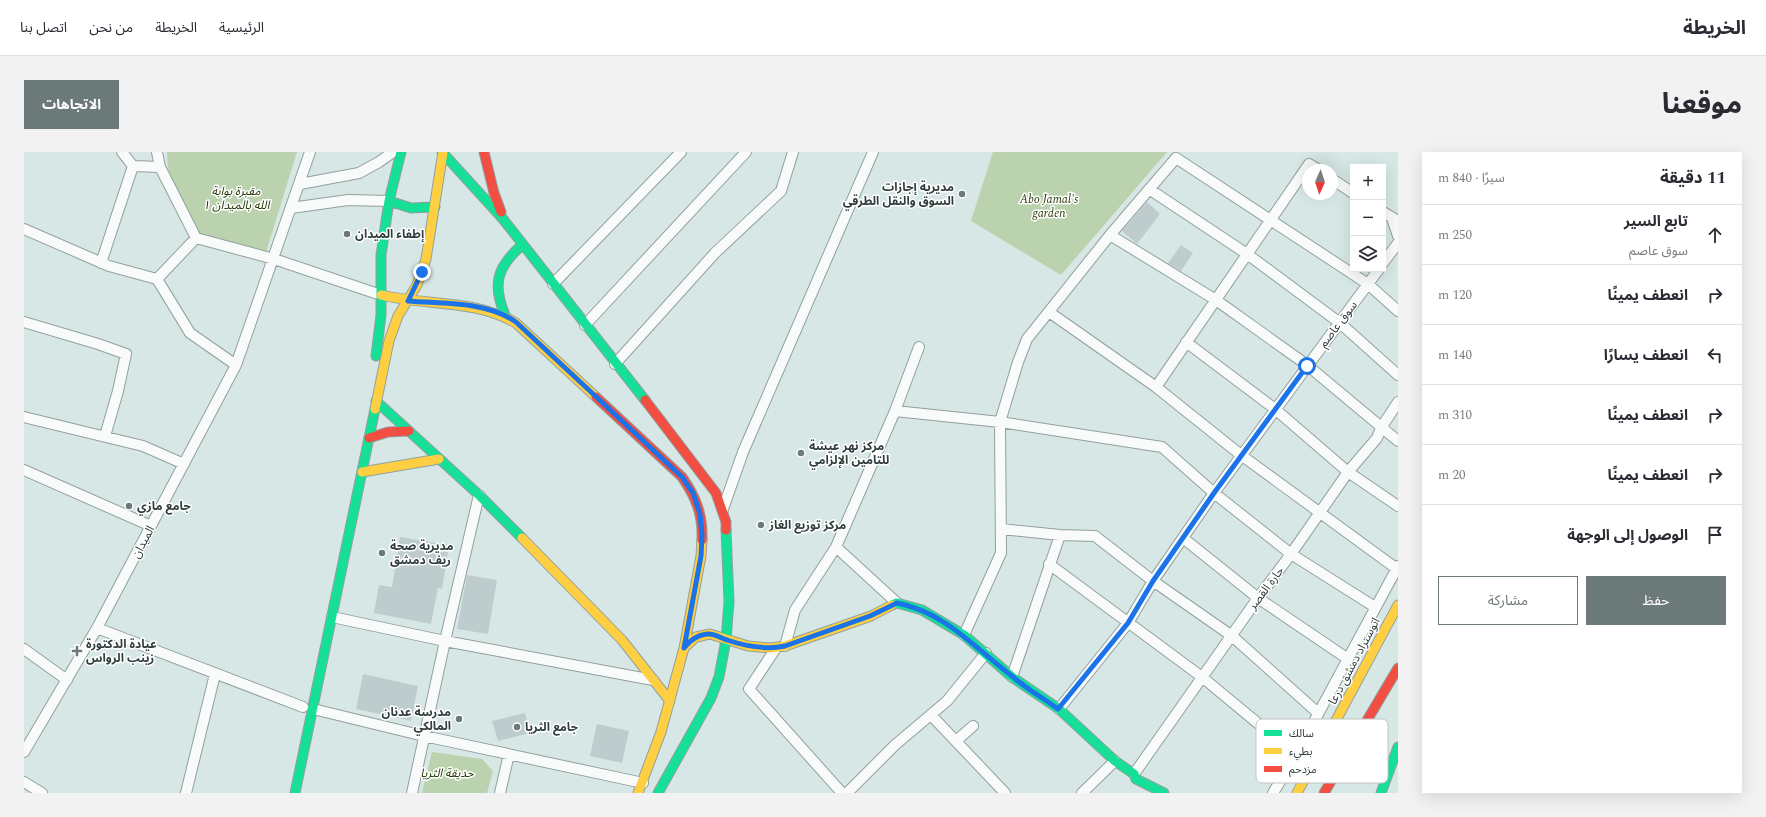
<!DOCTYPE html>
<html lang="ar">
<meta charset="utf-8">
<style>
body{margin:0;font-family:Spectral,"Noto Sans Arabic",serif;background:#f2f2f3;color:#2b2b33;direction:rtl}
.controls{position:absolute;right:12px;top:12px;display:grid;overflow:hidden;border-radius:0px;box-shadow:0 4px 16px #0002}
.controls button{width:36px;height:36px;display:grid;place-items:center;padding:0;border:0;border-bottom:1px solid #e1e1e2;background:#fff;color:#2b2b33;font:20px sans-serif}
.compass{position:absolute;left:1278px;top:12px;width:36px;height:36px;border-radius:50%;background:#fff;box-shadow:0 4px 16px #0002;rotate:183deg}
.stop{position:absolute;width:12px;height:12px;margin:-9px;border:3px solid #1a73e8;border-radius:50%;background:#fff}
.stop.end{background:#1a73e8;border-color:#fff;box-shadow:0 1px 4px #0008}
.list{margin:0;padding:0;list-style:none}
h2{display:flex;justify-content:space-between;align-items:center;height:52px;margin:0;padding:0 16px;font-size:17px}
h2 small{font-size:13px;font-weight:400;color:#7c7c81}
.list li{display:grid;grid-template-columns:26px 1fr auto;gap:12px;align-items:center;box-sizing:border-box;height:60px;padding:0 16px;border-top:1px solid #e1e1e2}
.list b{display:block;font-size:15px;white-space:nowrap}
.list p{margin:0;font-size:13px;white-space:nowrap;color:#7c7c81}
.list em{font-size:13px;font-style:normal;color:#7c7c81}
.actions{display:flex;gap:8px;padding:12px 16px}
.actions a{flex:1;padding:9px 0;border:1px solid #6b7978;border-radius:0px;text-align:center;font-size:14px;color:#6b7978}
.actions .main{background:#6b7978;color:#fff}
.icon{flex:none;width:22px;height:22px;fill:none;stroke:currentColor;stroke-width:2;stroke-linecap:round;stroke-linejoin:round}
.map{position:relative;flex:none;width:1374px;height:641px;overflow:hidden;direction:ltr;border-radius:0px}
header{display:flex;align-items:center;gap:24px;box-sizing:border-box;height:56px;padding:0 20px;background:#fff;border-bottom:1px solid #e1e1e2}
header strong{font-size:19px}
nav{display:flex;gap:22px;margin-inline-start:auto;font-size:14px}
.intro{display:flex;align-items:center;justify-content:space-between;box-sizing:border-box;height:96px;padding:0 24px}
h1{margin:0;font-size:28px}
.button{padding:10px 18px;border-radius:0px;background:#6b7978;color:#fff;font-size:14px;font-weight:700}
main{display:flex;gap:24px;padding:0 24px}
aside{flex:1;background:#fff;border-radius:0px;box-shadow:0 4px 16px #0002}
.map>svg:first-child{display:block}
</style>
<header>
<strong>الخريطة</strong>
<nav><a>الرئيسية</a><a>الخريطة</a><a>من نحن</a><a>اتصل بنا</a></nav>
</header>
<div class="intro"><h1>موقعنا</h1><a class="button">الاتجاهات</a></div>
<main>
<aside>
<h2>11 دقيقة<small>سيرًا · 840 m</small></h2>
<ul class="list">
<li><svg class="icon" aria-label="ahead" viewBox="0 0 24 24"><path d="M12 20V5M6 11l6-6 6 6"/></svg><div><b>تابع السير</b><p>سوق عاصم</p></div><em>250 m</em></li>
<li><svg class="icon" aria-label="right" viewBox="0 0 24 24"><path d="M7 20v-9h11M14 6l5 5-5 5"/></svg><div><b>انعطف يمينًا</b></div><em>120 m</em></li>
<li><svg class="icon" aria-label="left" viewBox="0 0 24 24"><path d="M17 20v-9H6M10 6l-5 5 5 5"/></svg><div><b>انعطف يسارًا</b></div><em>140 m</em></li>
<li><svg class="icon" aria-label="right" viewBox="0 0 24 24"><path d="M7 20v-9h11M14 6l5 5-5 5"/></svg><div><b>انعطف يمينًا</b></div><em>310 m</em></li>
<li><svg class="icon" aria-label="right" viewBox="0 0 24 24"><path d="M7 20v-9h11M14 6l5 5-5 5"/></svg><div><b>انعطف يمينًا</b></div><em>20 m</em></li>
<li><svg class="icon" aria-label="arrive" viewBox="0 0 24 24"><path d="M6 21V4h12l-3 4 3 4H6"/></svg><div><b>الوصول إلى الوجهة</b></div></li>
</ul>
<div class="actions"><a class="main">حفظ</a><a>مشاركة</a></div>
</aside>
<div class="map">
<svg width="1374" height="641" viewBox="0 0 1374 641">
<rect width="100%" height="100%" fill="#d6e7e6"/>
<path fill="#bad2ae" d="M143,0H273L242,100L168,82L144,16Z
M969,0H1143L1037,123L947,69Z
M408,600L458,607L469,619L463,641H398Z"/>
<path fill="#bfccce" d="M1123,50L1136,62L1113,92L1098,79Z
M1157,93L1169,101L1157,119L1144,111Z
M376,385L425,393L418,437L414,436L407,472L350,461L355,433L368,435Z
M443,423L473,428L464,482L433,477Z
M339,522L394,534L387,569L332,557Z
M501,561L506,581L474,589L468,569Z
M573,572L605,579L598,611L566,604Z"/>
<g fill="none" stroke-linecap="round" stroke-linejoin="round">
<g stroke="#92a09e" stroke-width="12">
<path id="street" d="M98,0L109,14L136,15
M133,0L136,15L172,86L250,107L357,143
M1308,27L1329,41
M276,32L335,21L355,10L369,0
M1125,37L1223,102L1316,171L1374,223
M267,56L324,48L365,49
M1359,60L1374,69
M1368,66L1374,84
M0,77L85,114L133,127
M1086,83L1192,148L1283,213L1374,289
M172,86L133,127L166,181L212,213
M77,111L109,14
M1359,111L1374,91
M529,132L657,0
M1025,160L1132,235L1217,303L1373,417
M0,170L74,192L102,202L94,239L81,284
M561,173L722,0
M1162,190L1251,257L1324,320L1374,354
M591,212L691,101L757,39L769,0
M1132,235L1285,12L1295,18
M871,259L976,270L1138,295L1190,341L1267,402L1351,455
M0,265L119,294L160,312
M0,318L127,374
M699,357L719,300L849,0
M977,377L1036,383L1071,384L1129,429L1208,484L1294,561
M1159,386L1234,446L1324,507
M812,395L871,259L895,195
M1025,412L1178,525L1272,603
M308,465L421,489L629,528
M73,476L279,555
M940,483L977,401L976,270L994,210L1003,187L1086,83L1152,6L1344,132L1374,159
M761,494L771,458L812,395L873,451
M752,496L725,537L818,641
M0,497L43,528
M988,525L1036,383
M289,557L400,584L619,631
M1035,557L1104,471L1129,429L1190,341L1355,117
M907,563L981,641
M932,589L949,574
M0,600L73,476L212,213L286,0
M1110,622L1234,446L1267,402L1324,320L1353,286L1357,276L1374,250
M0,630L18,641
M162,641L191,522
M388,641L421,489L455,343
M476,641L485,602
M823,641L871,593L923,549L962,501
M1058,641L1091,609
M1249,641L1272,603L1374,414"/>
</g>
<g stroke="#92a09e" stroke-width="11">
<path id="fast" d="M418,0L479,67L621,248
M365,49L387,56L411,55
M481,163C468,132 473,115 498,93
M352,204L357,163V103L365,49L377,0
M352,249L455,343L498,386
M868,453L873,451L898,458L940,483L988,525L1035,557L1091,609L1110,622L1112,627L1140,641
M271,641L351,257
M634,641L687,546L695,525L702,488L705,450L702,378
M1357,641L1374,595"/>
</g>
<g stroke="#92a09e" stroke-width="11">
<path id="slow" d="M357,143C404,154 449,147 492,171L572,245
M351,257L365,189L374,164L393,133L402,107L419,0
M338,320L415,307
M498,386L598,488L646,549
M660,496L672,485L686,482L724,494L746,496L761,494L847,464L868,453
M614,641L637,580L660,496L677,404L678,388
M1273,641L1374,453"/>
</g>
<g stroke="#92a09e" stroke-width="11">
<path id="jam" d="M460,0L470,41L477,60
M572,245L658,325C672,345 679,363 678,388
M621,248L692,341L702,370V378
M345,286L364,280L385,279
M1300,641L1374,516"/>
</g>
<use href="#street" stroke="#f9fbfb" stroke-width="10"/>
<use href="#fast" stroke="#16e098" stroke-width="9"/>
<use href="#slow" stroke="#ffcf43" stroke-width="9"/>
<use href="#jam" stroke="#f24e42" stroke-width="9"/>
</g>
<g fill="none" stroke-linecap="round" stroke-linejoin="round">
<path stroke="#1a73e8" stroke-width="5" d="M398,120L384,149C419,152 462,149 492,170L658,325L669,341L676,362L678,383L677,404L660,496C666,488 673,483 683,482C691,481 696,486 703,488C721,494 742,498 761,494L846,464L873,451C921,460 952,497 989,525C1003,537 1019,546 1034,557L1104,471L1129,429L1190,341L1283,214"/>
</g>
<g fill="#6b7978" stroke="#fff" stroke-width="1.5">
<circle cx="938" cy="42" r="4"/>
<circle cx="323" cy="82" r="4"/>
<circle cx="777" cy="301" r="4"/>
<circle cx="105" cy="354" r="4"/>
<circle cx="737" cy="373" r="4"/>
<circle cx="358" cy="401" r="4"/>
<path d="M51 493h4v4h4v4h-4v4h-4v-4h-4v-4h4z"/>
<circle cx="435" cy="567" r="4"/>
<circle cx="493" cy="575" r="4"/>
</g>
<g text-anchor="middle" stroke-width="3" stroke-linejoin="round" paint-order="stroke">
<g font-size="12" font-weight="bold" fill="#313e3d" stroke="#fff" text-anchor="start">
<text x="930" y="39" text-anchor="end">مديرية إجازات<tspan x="930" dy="14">السوق والنقل الطرقي</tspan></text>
<text x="331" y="86">إطفاء الميدان</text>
<text x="785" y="298">مركز نهر عيشة<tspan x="785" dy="14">للتامين الإلزامي</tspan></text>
<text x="113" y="358">جامع مازي</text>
<text x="745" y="377">مركز توزيع الغاز</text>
<text x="366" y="398">مديرية صحة<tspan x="366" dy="14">ريف دمشق</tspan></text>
<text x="62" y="496">عيادة الدكتورة<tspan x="62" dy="14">زينب الرواس</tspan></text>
<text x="427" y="564" text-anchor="end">مدرسة عدنان<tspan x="427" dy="14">المالكي</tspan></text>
<text x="501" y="579">جامع الثريا</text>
</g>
<g font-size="12" font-style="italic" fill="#283b09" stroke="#fff">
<text x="212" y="43">مقبرة بوابة<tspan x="212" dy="14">الله بالميدان ١</tspan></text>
<text x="1025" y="51">Abo Jamal's<tspan x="1025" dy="14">garden</tspan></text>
<text x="423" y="625">حديقة الثريا</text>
</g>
<g font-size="12" fill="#313e3d" stroke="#fff">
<text transform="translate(1314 172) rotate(-53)" y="4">سوق عاصم</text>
<text transform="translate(119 390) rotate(-62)" y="4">الميدان</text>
<text transform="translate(1242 436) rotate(-53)" y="4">حارة القصر</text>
<text transform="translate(1330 509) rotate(-62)" y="4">اتوستراد دمشق درعا</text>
</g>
</g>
<rect x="1232" y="567" width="132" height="64" rx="6" fill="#fff" stroke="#c1c5c5" stroke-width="1"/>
<rect x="1240" y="578" width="18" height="6" fill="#16e098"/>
<rect x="1240" y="596" width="18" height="6" fill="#ffcf43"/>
<rect x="1240" y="614" width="18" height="6" fill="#f24e42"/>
<g font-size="11" fill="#313e3d">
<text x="1265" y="585">سالك</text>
<text x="1265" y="603">بطيء</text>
<text x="1265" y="621">مزدحم</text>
</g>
</svg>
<div class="controls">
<button>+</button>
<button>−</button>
<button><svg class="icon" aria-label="layers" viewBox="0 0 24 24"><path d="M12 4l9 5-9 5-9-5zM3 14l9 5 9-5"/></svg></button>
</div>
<svg class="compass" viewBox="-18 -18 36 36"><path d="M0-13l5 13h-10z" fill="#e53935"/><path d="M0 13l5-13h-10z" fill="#7c7c81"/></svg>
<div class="stop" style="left:1283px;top:214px"></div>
<div class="stop end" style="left:398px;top:120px"></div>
</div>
</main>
